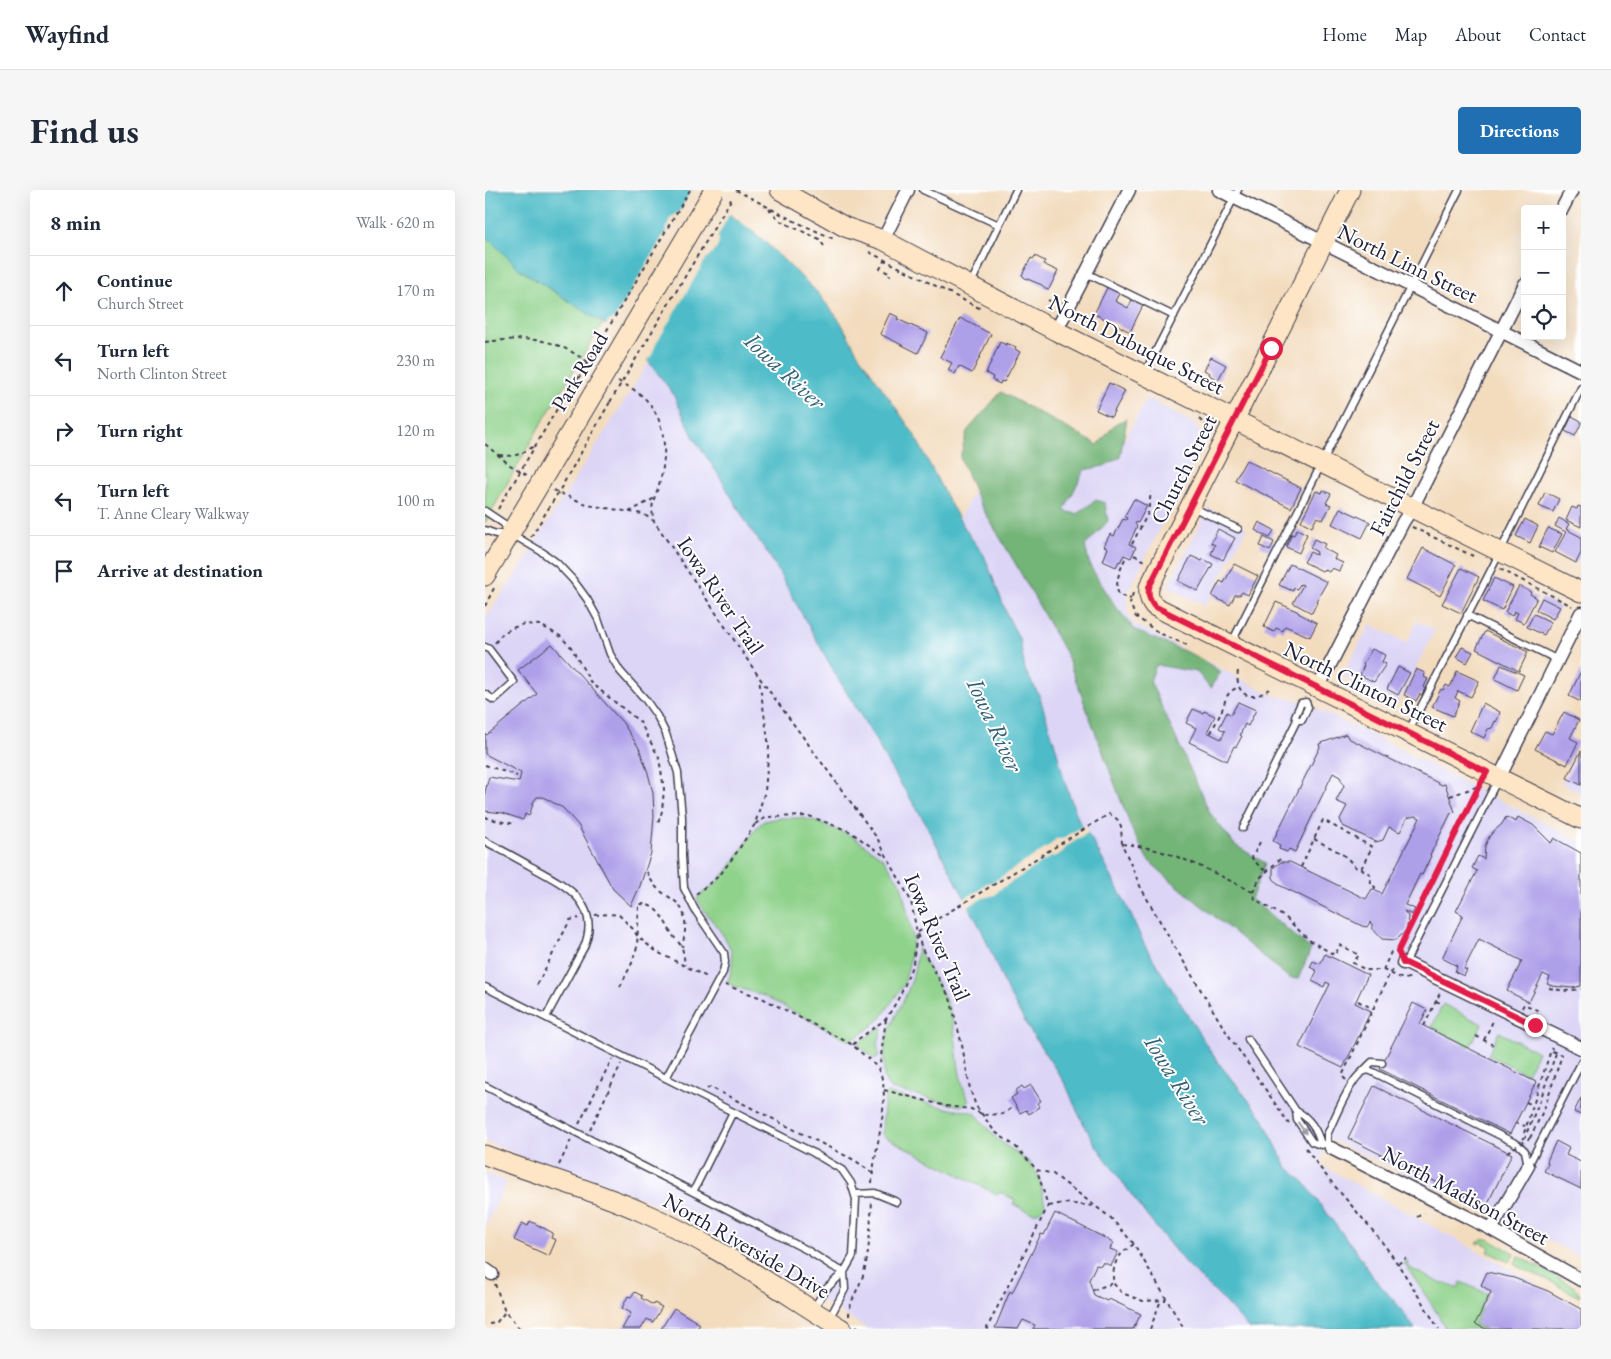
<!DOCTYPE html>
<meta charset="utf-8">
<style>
body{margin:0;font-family:"EB Garamond",serif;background:#f6f6f7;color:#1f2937}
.controls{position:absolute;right:15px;top:15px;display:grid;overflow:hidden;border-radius:5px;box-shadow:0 5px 20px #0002}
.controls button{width:45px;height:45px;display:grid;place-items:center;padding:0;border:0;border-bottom:1px solid #e0e1e3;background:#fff;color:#1f2937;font:25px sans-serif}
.stop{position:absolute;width:15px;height:15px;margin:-11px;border:4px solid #e11d48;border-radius:50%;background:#fff}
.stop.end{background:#e11d48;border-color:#fff;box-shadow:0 1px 5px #0008}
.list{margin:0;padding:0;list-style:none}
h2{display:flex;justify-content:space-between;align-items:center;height:65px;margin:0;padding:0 20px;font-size:21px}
h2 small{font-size:16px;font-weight:400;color:#747a83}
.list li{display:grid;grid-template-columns:32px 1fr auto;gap:15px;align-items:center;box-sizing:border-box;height:70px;padding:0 20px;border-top:1px solid #e0e1e3}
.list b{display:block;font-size:19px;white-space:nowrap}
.list p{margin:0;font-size:16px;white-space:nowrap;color:#747a83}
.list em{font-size:16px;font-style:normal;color:#747a83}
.icon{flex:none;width:28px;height:28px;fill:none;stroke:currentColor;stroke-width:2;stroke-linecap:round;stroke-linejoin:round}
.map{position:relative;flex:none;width:1096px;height:1139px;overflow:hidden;border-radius:5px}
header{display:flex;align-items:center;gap:30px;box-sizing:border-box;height:70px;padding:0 25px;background:#fff;border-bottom:1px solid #e0e1e3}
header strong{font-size:24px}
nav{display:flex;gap:28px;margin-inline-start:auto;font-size:18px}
.intro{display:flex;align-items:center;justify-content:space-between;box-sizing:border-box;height:120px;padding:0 30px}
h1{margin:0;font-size:35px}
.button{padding:12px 22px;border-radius:5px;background:#1f6fb2;color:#fff;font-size:18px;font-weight:700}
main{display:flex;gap:30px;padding:0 30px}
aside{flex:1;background:#fff;border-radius:5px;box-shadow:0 5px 20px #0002}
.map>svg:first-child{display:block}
</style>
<header>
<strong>Wayfind</strong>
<nav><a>Home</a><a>Map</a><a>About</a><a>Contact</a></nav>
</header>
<div class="intro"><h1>Find us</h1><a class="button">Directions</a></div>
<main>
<aside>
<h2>8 min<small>Walk · 620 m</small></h2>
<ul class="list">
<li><svg class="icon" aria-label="ahead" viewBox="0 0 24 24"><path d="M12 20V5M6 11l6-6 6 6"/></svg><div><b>Continue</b><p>Church Street</p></div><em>170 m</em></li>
<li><svg class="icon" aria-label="left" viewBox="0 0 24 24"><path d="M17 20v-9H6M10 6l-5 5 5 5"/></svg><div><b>Turn left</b><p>North Clinton Street</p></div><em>230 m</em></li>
<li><svg class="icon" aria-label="right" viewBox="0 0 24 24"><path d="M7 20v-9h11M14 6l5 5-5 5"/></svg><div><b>Turn right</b></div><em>120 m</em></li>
<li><svg class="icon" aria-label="left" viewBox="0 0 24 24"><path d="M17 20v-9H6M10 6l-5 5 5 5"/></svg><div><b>Turn left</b><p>T. Anne Cleary Walkway</p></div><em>100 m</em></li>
<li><svg class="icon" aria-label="arrive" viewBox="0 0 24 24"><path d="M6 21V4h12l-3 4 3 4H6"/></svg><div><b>Arrive at destination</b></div></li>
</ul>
</aside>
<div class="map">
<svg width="1096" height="1139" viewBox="0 0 1096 1139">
<rect width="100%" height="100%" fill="#fff"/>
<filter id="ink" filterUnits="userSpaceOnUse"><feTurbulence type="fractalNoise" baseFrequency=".02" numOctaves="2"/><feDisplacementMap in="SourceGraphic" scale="10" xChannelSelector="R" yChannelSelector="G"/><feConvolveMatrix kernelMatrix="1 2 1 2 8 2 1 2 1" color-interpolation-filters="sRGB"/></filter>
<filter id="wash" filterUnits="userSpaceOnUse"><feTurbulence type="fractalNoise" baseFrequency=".0096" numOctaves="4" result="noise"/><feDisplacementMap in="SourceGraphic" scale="20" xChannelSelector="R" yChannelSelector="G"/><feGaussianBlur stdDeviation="1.12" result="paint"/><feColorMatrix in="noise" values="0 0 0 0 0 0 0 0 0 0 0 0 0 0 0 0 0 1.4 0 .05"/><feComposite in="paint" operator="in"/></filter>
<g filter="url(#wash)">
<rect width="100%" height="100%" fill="#f3dcbe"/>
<path fill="#dcd5f6" d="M164,172L187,202L210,250L233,284L264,337L284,365L351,485L390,549L403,574L437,627L498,743L522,800L544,839L581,895L593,923L608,951L661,1025L764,1139H383L215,1037L162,1010L103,987L34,965L0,951V428L35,379L52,349Z
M662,208L710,234L716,245L715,258L642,404V422L649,434L789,506L813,510L895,549L1096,652V1067L1043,1040L840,947L836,975L1096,1118V1139H930L927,1137L912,1114L888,1087L872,1062L842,1024L819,992L801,976L777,927L732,871L715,845L659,754L642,716L607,650L594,631L580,593L571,558L554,505L540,480L535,450L523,427L499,365L474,329L531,220L629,269Z
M724,318L762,338L720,416L684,397V393Z
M932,431L950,440L913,513L857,486L885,434L922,453Z
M1096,555V603L1077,593Z
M0,983L22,992L0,1037Z"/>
<path fill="#8fd28b" stroke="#587a63" d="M0,44L34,79L118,133L52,241L0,333Z
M293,628H317L329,631L367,646L398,668L416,694L428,748L425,770L419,794L396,828L378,843L367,850H362L279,806L248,796L242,792C260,755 228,739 212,709L214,706L232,692L242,681L272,637L279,631Z
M433,757C441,778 455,795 463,816C475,846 468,881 484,910L481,914L475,916L406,899C399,893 399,887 399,878C397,841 413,826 425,795C430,783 431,769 433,757Z
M958,814L997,834L985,857L947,837Z
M395,837L397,838L393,854V868L390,869L374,856V853Z
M1014,842L1053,862L1042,884L1003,865Z
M402,903L470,920L482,921L490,923L512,949L545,973L554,987L560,1015C551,1030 540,1020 528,1014L530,1010L515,1002L513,1005L400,947C399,946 398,945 397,944C396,942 400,911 400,906Z
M997,1049H1003L1029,1063L1026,1070L1024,1072L1003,1062L1005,1057L996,1052L994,1055L992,1053Z
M1034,1066L1090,1097L1095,1106L1094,1107L1065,1091L1031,1076L1029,1074Z
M921,1070L925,1078L957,1094L961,1093L973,1099L976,1092L1003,1104L995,1117L997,1118L989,1134L1000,1139H961L949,1118L919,1073Z"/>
<path fill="#73b477" stroke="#4a6b59" d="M516,202L613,255L631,233L642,229L635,267L619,276L599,280L579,321L592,324L611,310L620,313L623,331L600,356L605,376L631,417L651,441L711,466L736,482L725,498L712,482L671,475L665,491L725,623L750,655L780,673L766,709L826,759L813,789L804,788L683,688L663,670L647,640L581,464L530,373L495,314L475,268L482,241Z"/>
<path fill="#4ebcc8" stroke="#386f82" d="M0,0H209L251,29L277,49L332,102L355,131L372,162L429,244L463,310L484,345L499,365L523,427L535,450L540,480L554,505L571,558L580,593L594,631L607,650L642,716L659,754L715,845L732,871L777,927L801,976L819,992L842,1024L872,1062L888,1087L912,1114L930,1139H764L737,1109L701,1074L661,1025L608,951L593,923L581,895L544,839L522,800L498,743L437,627L403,574L390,549L351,485L284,365L264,337L233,284L210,250L187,202L164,172L118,133L34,79L0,45Z"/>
<path fill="#f3dcbe" d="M206,0H214L245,22L233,46L234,51L232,58L221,69L171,154L166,167L160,172L119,138L124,131L130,128L181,41L185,28L195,21Z
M599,635L604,642L582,656L577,663L571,666L566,667L514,700L510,705L498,708L482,717L478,709L495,700L501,693L508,692L563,657L571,649H577Z"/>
<g id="blocks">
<path fill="#ae9fe9" d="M550,66L560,71L558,74L573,81L564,99L560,98L557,95L540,88L537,85L546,68L548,69Z
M623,96L635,102L630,111L643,118L648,108L659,113L645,142L634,136V135L609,124Z
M405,123L413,127L412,129L443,143L433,163L395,144Z
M475,128L506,144L487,183L474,176L470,184L463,180L467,173L455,167Z
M515,152L521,155V153L531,157L530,159L535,162L519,192L516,191L515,194L507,190L508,187L501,183Z
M726,167L741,175L733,190L724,185L725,183L719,180Z
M624,193L640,201L626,227L611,220Z
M1087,226L1096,231V234L1090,246L1080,241Z
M761,270L816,298L806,318L750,290Z
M838,300L846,304L841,313L846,315L838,330L832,327L827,337L816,331L831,301L837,303Z
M1060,302L1074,309L1068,322L1054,316Z
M649,309L662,316L653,333L651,332L650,334L652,336L644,354L651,357L646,368L639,365L635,372L634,371L631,377L618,371L623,358L619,356L625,344L629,346L638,329L641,330L642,328L639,327Z
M1093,316L1096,317V337L1081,330L1087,317L1092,319Z
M855,318L885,332L877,348L847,334Z
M1074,328L1084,334L1081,339L1096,347V363L1091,373L1070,362L1081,342L1070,336Z
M1040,329L1053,336L1045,353L1031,346Z
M774,332L789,340L785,348L770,340Z
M1063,338L1077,344L1067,363L1054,357Z
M733,339L750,348L738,370L726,364L730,355L726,353Z
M812,339L822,344L814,363L801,357L807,344L809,345Z
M779,347L789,352L785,361L775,356Z
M829,349L840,354L838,358L851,365L849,369L858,373L854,381L847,378L844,382L839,379L837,381L819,372L825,362L831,365L832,362L825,358Z
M938,358L971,375L955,406L922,389Z
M706,366L717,371L718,369L728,374L713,401L693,391Z
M749,374L773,386L763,405L757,402L755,405H750L745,415L727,406L735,391L739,393Z
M805,374L842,392L831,411L832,412L827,423L808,413L818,395L815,394L812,399L809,398L808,401L794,395Z
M976,378L994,387L976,423L957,414Z
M1009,388L1028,397L1017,420L998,411Z
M1034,396L1046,402L1045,404L1052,408L1039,433L1030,429L1033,423L1029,421L1027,426L1020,422Z
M1057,408L1075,417L1068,429L1051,420Z
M791,412L814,422L813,423L832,433L825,447L800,436L798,441L791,438L789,442L779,437Z
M1049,424L1066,432L1059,445L1042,437Z
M1000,441L1043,462L1034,481L991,459Z
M67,454L138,533L154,558L163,583L168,603L169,626L166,663L155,696L146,716L128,699L93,635L78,618L58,607H52L49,611L44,626L40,624L38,630L18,623L0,621V602L4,587L34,592L36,583L0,564V544L2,545L52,504L33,480Z
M977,457L988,462L982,473L971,467Z
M887,459L900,465L897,472L901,474L889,492L875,485L879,475L878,474Z
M1016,475L1039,485L1032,500L1010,489Z
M913,477L925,483L913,505L902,499Z
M931,479L940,483L939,487L943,489L939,497L940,498L937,505L935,504L931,511L919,505Z
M972,481L994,491L986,507L973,501L970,508L975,511L968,526L947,517L956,499L958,500L961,495L965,497Z
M1096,481V512L1084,506Z
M753,512L771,520L763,536L760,534L755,545L757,546L751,557L749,556L742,571L704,552L711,538L701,533L708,519L718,523L719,521L730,526L722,542L736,549L740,541L734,538L742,522L746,525Z
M998,513L1015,522L1014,524H1015L1011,532L1010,531L1007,538L1003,539L999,548L985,541Z
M1079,522L1094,530L1085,548L1093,552L1082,575L1050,559L1060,541L1067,544Z
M861,544L863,548L957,595L960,594L970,622L966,623L945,665L946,666L937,685L935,684L920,715L930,719L927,725L919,721L923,726L922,740L911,750L897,749L887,738V734L885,732L882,737L877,736L794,695L788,688V678L796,672H805L881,709L887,699L897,704L935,628L930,626L922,628L915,642L904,637L898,650L891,652L858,636L855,629L862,616L851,611L859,596L855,587L848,583L810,662L804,659L802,662L794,659L795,655L788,651L835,557L834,554Z
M1096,561V595L1082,588Z
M1021,627L1031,632L1033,627L1048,635L1066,653L1069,648L1096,663V796L1087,798L1068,796L1062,794L1065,787L1058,784L1044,812L1022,801L1037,771L994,749L979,779L982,780L979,786L970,782L972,776L957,768L978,725L971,721L992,681L987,678L993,666L999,669L1000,656L1004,647L1009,641L1017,634Z
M840,764L883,785L870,813L886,821L858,878L814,857L845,794L841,792L839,797L827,791L832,781L825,777L828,771L835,774Z
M928,813L942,820L935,834L1051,892L1025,944L895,879Z
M546,895L556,911L552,913L555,917L544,924L541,920L535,923L526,908L532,904L530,901L537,896L539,899Z
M889,896L1027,964L1001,1017L863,948Z
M1096,908V925L1089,922Z
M1071,951L1084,958L1081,965L1096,972V999L1059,981L1063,974L1062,971Z
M570,1023L628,1052L625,1059L633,1062L626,1076L618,1072L616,1076L611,1075L604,1090L609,1105L622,1111L624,1109L656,1124L648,1139H548L550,1135L538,1130L533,1139L510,1138L525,1101L527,1103L556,1044L559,1045Z
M45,1031L68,1043L66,1048L71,1050L64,1066L29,1050L37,1033L43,1036Z
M1002,1082L1029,1088L1063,1101L1096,1119V1139H1001L990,1134L1006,1102L996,1095Z
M150,1102L157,1106L156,1108L168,1115L169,1113L177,1117L168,1132L162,1129L156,1139H137L146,1123L137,1118L143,1106L146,1107Z
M189,1118L215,1134L212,1139H176Z"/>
</g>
</g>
<g filter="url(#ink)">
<use href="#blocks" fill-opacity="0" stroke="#413e4f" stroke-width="1"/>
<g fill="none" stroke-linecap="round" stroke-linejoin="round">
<g stroke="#413e4f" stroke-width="9">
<path id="lane" d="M438,0L514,35
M601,83L689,126
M486,93L531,0
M659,184L753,0
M707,317L753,339
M0,321L18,333L25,343L57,362L72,373L88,390L102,409L113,429L125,464L135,481L160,509L172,526L181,544L193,583L197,627V666L199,698L210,720L239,763L240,772L238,782L181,888
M0,340L11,344L21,343
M982,425L1073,470
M746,454L974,0
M0,457L4,459L29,492L9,510L0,504
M923,542L1008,376L1096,198
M758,638L812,530L810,526L816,513L821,512L823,517L817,530H812
M0,651C16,660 32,668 47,677C80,695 117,713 99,757L61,827
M920,773L1013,589
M0,797L248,922L325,961L357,980L366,993L371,1009L368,1066L359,1082L341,1099L328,1119
M763,849L811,921
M876,883L887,872L897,873
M0,896L322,1060L347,1076L359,1082
M836,955C833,941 824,927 811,921L812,930L827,952L836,955L843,953
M846,958L842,951V945C848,932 867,884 880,881C883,880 886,881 888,882L1034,955L1040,961L1043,976
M1043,976L1096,873
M208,1002L248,922
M370,1004L390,1003L412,1012
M344,1129L360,1099L359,1082"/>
</g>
<g stroke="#413e4f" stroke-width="15">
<path id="street" d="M734,0L1096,181
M1077,19L1087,0
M398,50L423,0
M571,141L644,0
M833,498L918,332L927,318L1040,94
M1014,588L1096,423
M918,773H921L1096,858
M846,958L1006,1039L1096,1090
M1006,1039L1043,976
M0,1079L7,1084"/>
</g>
<g stroke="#413e4f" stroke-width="21">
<path id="secondary" d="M295,0L360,37L398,50L571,141L1096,402
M865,0L740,248L664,397C663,405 664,410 669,416L1096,629
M0,386L108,204
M0,965C52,985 106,999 157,1022C228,1053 291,1098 357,1139"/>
</g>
<path stroke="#413e4f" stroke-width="2" stroke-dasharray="4 4" stroke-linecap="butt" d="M251,0L307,30L349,49
M284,19L295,31L334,49L339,56
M384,62L496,119
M400,69L395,79L406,84L404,86
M563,110L572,115
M0,152C26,149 52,146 77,157C88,162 98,169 108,175
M133,191C140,195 149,199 156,205C181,225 183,263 175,291C171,308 164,312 169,331
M714,229L722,236L724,241L728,242
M0,254L25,275L42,285
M14,265C31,267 35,265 49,256
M68,300L103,315L158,324L169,331L274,487L392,648L426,711L432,743L437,759L465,808L477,855L485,899L491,916L510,942L530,956L552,980L568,984L626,1028L649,1054L699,1139
M13,319L82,202L93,189
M144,322L168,309
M927,337L988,366
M46,347L73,303L125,212
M647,354L663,323L666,302
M649,365L660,371
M640,369C635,380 629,394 634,405L646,409
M1015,379L1087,416
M648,403L645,413L650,426L674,443L702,455
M0,416L9,398
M10,453L17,444L27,438L39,434L55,435L75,446L86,457L106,493L155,532L174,568L179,599L177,621L173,634
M753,481C751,492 754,507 769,506C774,506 780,502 784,499
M726,543C729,535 734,528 737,520C742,507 740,504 753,497
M0,575L32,586
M965,606L994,596
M0,627L13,631L31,634
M270,634L282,627L324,626L364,641L401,667
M829,649L856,663L864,670L870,677L876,679L885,684L886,694L890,697L889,700
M775,652L767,668L776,678L782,681
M637,654C685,658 725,681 768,702L770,709L801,728L824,750L850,765L855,755L874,765L868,773L881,780H898L905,783L909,780
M816,677L838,630L887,657L876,679
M162,682C165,688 168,694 172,698C179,705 192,710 196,718C203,730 200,744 197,757
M768,702L775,688L795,669
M211,704L235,685L252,662L270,634L280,601L284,557L274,489
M110,725L124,724L134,725L148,739L153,747L172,762L224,788
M914,763L913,761L995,594
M898,780L906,762L912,761
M52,795L85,730L94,728
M240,795L277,808L368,855C376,864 385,868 393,879C409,904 387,965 387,995
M135,797L147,773L152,757L154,714C172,713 179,730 187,744C189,748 194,752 196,756C199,761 199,770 200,775
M1064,798L1079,801L1096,799
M873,811L889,819
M951,811L958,814
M1037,818L1039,814L1054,821L1052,825
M939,836L955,803
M991,846L1008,855
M999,850L1009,829
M368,855L372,850L401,829L412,811L419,797L428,773L432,743L454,728L624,624L632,629L636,636L637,654L656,698L685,749L740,840L804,934
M394,881L401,829
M861,890L857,886L905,783L918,789L925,788
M222,899L225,897L241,905L371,971L387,983
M399,900L461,916L486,919L499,925L518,924L527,918
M1041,912L1048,915
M1030,933L1040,936
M94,934L127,869
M105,940L136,874
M1039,943L1067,857
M1045,948L1059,919L1077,865L1067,861
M1038,949L1040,947L1057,905L1071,863
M821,958C842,990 869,1017 893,1047C916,1076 934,1108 954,1139
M74,975L86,950
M564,1016L578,1013L609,1016
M932,1027L939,1023
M649,1054C632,1066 628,1071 628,1093L637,1103L658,1111L681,1110
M913,1074L921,1068
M10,1094L20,1122L35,1139
M608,1100L628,1093
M364,1126C364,1110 375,1098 379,1082C385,1060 385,1036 387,1012
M4,1134L11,1133L20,1122
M371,1136L376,1139
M504,1139L502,1138L563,1016L552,980
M665,1139L676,1110"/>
<use href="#lane" stroke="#fff" stroke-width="6"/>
<use href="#street" stroke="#fff" stroke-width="12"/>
<use href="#secondary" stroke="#fde5c5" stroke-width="19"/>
<g stroke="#413e4f" stroke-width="21" stroke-linecap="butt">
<path id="secondary-bridge" d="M108,204L229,0"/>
</g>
<path stroke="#413e4f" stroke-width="2" stroke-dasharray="4 4" stroke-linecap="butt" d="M93,189L205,0
M125,212L247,8
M1022,962L1045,948"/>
<use href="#secondary-bridge" stroke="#fde5c5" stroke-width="19"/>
</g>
<defs><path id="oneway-solid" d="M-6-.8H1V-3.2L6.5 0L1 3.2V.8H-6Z" transform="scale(1.25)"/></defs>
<use fill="#9c9ca7" href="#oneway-solid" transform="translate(817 938) rotate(55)"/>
</g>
<g fill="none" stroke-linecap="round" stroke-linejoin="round" filter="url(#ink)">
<path stroke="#e11d48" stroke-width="6" d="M786,158L664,397C663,405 664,410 669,416L1002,582L994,596L913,761L918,773H921L1050,835"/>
</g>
<g text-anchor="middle" stroke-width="4" stroke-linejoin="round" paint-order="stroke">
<g font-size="22" fill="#22223b" stroke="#fff">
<text transform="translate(923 73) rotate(26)" y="8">North Linn Street</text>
<text transform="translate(652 154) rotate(27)" y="8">North Dubuque Street</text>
<text transform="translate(94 181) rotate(-59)" y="8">Park Road</text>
<text transform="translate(698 279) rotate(-63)" y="8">Church Street</text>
<text transform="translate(919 287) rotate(-63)" y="8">Fairchild Street</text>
<text transform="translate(236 405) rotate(56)" y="8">Iowa River Trail</text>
<text transform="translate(881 496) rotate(26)" y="8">North Clinton Street</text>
<text transform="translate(453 747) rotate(67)" y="8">Iowa River Trail</text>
<text transform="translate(981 1005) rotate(28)" y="8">North Madison Street</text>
<text transform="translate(262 1055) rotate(30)" y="8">North Riverside Drive</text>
</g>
<g font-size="24" font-style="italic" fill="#346073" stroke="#fff">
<text transform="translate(300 181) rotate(43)" y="8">Iowa River</text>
<text transform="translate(510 535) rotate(65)" y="8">Iowa River</text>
<text transform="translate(692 890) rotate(58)" y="8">Iowa River</text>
</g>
</g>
</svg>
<div class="controls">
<button>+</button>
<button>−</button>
<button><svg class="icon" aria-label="locate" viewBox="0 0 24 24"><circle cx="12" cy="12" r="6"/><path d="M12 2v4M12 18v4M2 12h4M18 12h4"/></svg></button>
</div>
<div class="stop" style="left:786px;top:158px"></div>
<div class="stop end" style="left:1050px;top:835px"></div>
</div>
</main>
